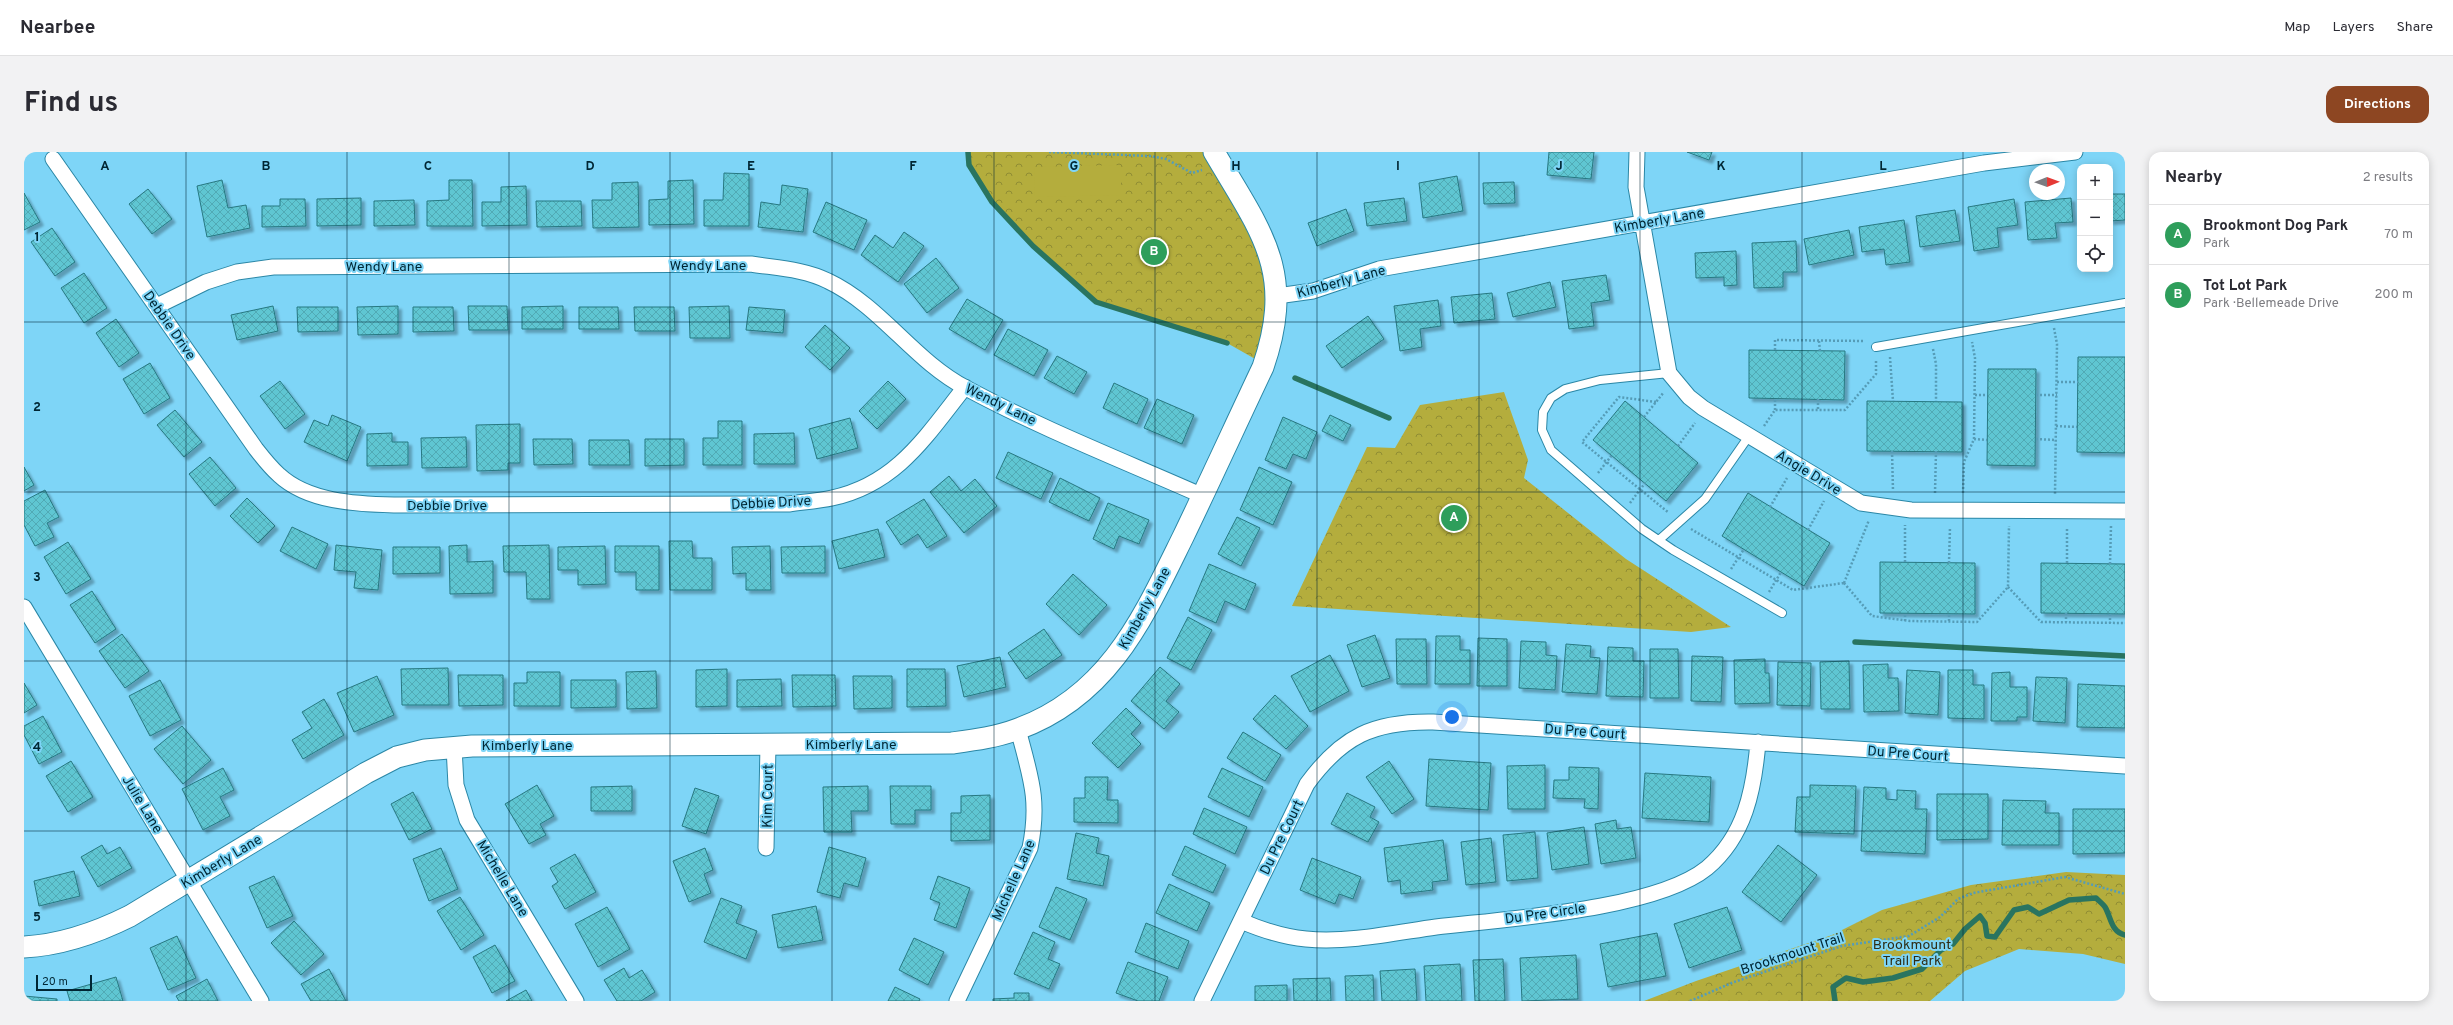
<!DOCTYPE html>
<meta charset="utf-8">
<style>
body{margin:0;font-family:Overpass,sans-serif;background:#f2f2f3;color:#2b2b33}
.controls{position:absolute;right:12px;top:12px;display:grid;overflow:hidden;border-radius:8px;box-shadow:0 2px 10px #0003}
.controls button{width:36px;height:36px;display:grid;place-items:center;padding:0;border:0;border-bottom:1px solid #e1e1e2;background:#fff;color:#2b2b33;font:20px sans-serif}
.compass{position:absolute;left:2005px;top:12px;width:36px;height:36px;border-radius:50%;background:#fff;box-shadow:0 2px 10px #0003;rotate:89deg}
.scale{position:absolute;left:12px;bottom:10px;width:56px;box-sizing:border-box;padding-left:4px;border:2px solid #002633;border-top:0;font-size:11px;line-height:14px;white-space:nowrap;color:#002633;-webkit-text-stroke:3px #7ed5f7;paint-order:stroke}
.you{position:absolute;left:1428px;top:565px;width:14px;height:14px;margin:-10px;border:3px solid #fff;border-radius:50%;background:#1a73e8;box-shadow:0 0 0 6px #1a73e833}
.badge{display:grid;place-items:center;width:26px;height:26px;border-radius:50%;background:#8d4622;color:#fff;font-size:13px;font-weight:700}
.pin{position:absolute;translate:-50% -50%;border:2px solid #fff;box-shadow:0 1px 4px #0006}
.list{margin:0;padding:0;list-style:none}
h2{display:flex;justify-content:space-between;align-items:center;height:52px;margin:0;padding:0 16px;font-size:17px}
h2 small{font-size:13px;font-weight:400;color:#7c7c81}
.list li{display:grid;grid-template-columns:26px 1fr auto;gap:12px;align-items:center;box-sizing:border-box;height:60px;padding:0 16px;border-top:1px solid #e1e1e2}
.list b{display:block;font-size:15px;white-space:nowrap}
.list p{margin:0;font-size:13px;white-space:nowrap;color:#7c7c81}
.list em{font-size:13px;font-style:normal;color:#7c7c81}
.icon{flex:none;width:22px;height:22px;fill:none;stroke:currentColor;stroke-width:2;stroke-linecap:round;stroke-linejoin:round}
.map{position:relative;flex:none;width:2101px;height:849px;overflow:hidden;border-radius:12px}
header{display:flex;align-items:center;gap:24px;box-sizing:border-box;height:56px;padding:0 20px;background:#fff;border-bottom:1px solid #e1e1e2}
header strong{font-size:19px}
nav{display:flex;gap:22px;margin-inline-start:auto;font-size:14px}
.intro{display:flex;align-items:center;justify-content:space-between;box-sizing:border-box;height:96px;padding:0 24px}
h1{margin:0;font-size:28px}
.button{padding:10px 18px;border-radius:12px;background:#8d4622;color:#fff;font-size:14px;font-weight:700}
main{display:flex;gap:24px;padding:0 24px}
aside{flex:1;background:#fff;border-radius:12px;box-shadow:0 2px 10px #0003}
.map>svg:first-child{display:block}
</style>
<header>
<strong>Nearbee</strong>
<nav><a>Map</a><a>Layers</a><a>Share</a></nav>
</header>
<div class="intro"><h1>Find us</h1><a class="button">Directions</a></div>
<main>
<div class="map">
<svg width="2101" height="849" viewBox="0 0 2101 849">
<defs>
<pattern id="park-crowns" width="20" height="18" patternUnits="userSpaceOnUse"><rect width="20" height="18" fill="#b4ad3d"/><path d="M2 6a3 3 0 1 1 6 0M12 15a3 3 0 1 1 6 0" fill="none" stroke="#908d34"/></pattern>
<pattern id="building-cross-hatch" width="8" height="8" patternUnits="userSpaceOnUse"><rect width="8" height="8" fill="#5fc6d2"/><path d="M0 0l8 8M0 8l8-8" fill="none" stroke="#51aab5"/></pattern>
<filter id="shadow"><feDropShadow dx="3.5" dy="3.5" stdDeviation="1" flood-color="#0004"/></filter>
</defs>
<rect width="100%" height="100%" fill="#7ed5f7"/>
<path fill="url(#park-crowns)" d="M944,0H1190L1247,107L1240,212L1203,191L1072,150L1009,94L968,50L945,13Z
M1480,240L1504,308L1500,326L1602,407L1707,475L1667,480L1268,454L1343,295L1371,296L1396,253Z
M2042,720L2101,723V812L2059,802L1995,797L1941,819L1906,849H1620L1672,829L1808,783L1858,758L1947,733Z"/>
<path fill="#b4ad3d" d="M1097,13V43L1011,45L1010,15Z"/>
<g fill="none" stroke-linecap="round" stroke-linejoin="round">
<path stroke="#297460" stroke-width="5.5" d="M944,0L945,13L968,50L1009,94L1072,150L1203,191
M1271,226L1365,266
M1831,490L2101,504
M1811,849L1809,835L1822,826L1839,830L1869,826L1898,817L1917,798L1929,792L1941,777L1956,764L1961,771L1963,784L1971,785L1990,758L2004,755L2015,762L2045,748L2072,746C2075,749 2079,752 2081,755C2087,765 2087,780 2101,783"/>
</g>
<path fill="url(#building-cross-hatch)" stroke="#277881" filter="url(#shadow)" d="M1525,0H1570L1567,27L1523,23Z
M1663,0H1688L1685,8Z
M700,21L725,22V74H680V48H699Z
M1433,24L1439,59L1399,66L1395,31Z
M198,28L204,56L222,53L226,76L183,85L173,34Z
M425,28H448L449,74H403V49L425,48Z
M669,28L670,72L625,73V48L644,47V29Z
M614,30L615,75L569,76L568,48H588V31Z
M1490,30L1491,51L1460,52L1459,31Z
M758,33L784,37L779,80L734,75L737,50L756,53Z
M502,34L503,73L458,74V50H477V35Z
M124,37L148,67L128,82L105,52Z
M0,41L16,70L0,78Z
M2086,42H2101V68L2086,69Z
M337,46V73L293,74V47Z
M1380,46L1383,69L1343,74L1340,51Z
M2047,46L2049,70L2031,71L2033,86L2004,88L2001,50Z
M256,47H281L282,74L238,75V54H256Z
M1990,47L1994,73L1973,76L1975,95L1950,99L1944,55Z
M390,48L391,73L350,74V49Z
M512,49H557L558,74L513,75Z
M802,50L843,68L830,98L789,80Z
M1322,57L1330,79L1293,94L1284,71Z
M1931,58L1936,89L1896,95L1892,64Z
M1880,68L1886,110L1862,113L1860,97L1838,100L1835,75Z
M28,76L51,110L31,124L7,90Z
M1825,78L1830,103L1785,113L1780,87Z
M880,80L900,94L874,130L837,103L851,83L869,96Z
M1772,89L1773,120H1759V135L1730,136L1728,91Z
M1712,99L1713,133L1700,134V125L1672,126L1671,101Z
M912,106L935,136L903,161L880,132Z
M60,121L83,156L60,171L37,136Z
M1582,123L1586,148L1567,151L1570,174L1545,177L1538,129Z
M1526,130L1532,155L1489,165L1483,141Z
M1468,141L1471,167L1430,171L1427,145Z
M943,147L979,168L961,198L925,177Z
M1414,148L1417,174L1396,177L1398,195L1376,199L1370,154Z
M249,154L254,179L213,188L207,163Z
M374,154V182L334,183L333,155Z
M444,154H483L484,178H445Z
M539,154V177H498V155Z
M705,154L706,186H666L665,155Z
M273,155H314V179L274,180Z
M389,155H429L430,179L389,180Z
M555,155H594L595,177H555Z
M610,155H650L651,179H611Z
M725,155L761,158L759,181L722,178Z
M1344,164L1360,187L1318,216L1302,194Z
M92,167L115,201L95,215L72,181Z
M801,173L826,196L806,218L781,195Z
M984,177L1024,198L1010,224L970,203Z
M1725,198L1821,199L1820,248L1725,246Z
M1033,204L1063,220L1050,242L1020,226Z
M2054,205H2101V301L2053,300Z
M126,211L146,246L120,262L99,227Z
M1964,217H2012L2011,314L1963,313Z
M256,229L281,262L261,277L236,244Z
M864,229L882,247L853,277L835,259Z
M1090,231L1124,247L1113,272L1079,256Z
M1133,247L1170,263L1158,292L1120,276Z
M1601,249L1674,311L1642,349L1569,288Z
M1843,249L1938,250V300L1843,299Z
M151,258L178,290L160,305L133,273Z
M308,263L337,275L323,309L280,290L290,268L304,274Z
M1306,263L1327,273L1319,289L1298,279Z
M1259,265L1293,280L1282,307L1269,302L1262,317L1241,308Z
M826,266L834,296L793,307L785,277Z
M694,269H718V313H679V286H694Z
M496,272V311H484V318L453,319L452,273Z
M368,281V290H384V313L343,314V282Z
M770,281L771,312H730V282Z
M442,285L443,315L398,316L397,286Z
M509,287H548L549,312L510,313Z
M621,287H660V313L621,314Z
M565,288H605L606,313H565Z
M984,300L1029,321L1017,347L972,326Z
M186,305L212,336L191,354L165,322Z
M0,315L10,333L0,339Z
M1235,315L1268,330L1249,373L1216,358Z
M925,324L937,339L951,327L973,354L940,381L906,340Z
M1036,326L1076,346L1065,369L1025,350Z
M21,338L35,365L23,371L30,385L11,394L0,373V349Z
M1724,341L1806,391L1780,434L1698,384Z
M223,346L251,374L234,391L206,364Z
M900,347L923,384L903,396L894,382L877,393L862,370Z
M1084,351L1125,368L1115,392L1095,384L1090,397L1069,387Z
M1213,365L1236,376L1217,414L1194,402Z
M268,375L304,392L292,417L256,399Z
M854,377L861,405L815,417L808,389Z
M645,389H668L669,406H688V438H646Z
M44,390L67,427L42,442L20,405Z
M312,393L358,398L354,438L330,436L332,420L310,418Z
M443,393V410L469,409V441L426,442L425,394Z
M525,393L526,447H503L502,420H480L479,394Z
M581,394L582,432L554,433V418H534V395Z
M591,394H635V438H612V420H591Z
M746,394L747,438H722V421L709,422L708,395Z
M801,394V421H758L757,395Z
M369,395H416V421L369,422Z
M1856,410L1951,411V462L1856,461Z
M2017,411L2101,412V462L2017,461Z
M1185,412L1232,432L1221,458L1201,449L1192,471L1165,459Z
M1049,422L1083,453L1055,483L1022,452Z
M68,439L92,477L71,491L46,453Z
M1164,465L1188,478L1167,518L1143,506Z
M1020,477L1038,503L1002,527L984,501Z
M98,482L125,519L101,536L75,499Z
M1351,483L1366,526L1338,535L1323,493Z
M1412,484H1436V498H1446V532H1411Z
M1454,486L1483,487V534H1453Z
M1372,487H1402L1403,532H1373Z
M1497,489L1522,490V503L1533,504L1531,538L1495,536Z
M1542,492L1567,494L1566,505L1576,506L1573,542L1538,540Z
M1584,495L1609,496V509H1620L1619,545L1582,544Z
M1626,497H1654L1655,546H1626Z
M1306,503L1325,539L1286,560L1267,524Z
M1668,504L1699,505L1697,550L1667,549Z
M976,505L982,535L940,545L933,514Z
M1741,507V521H1745L1746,551L1711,552L1710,508Z
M1825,509L1826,557H1797L1796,510Z
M1754,510L1787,511L1786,554L1753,553Z
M1864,512V526H1874L1875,559L1840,560L1839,513Z
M1136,515L1156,532L1142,549L1155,560L1140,577L1107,549Z
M424,516L425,553H378L377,517Z
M703,517V554L672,555V518Z
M883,517H921L922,554L883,555Z
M1883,518L1916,520L1914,563L1881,561Z
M1924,518H1949V533H1960V567L1924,566Z
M632,519L633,556L603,557L602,520Z
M503,520H536V554H490V531H503Z
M1986,520V535H2003V565H1993V569H1967L1968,521Z
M434,523H479V553L435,554Z
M768,523H811L812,554L769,555Z
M353,524L370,563L330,580L313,541Z
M829,524H868V556L830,557Z
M2012,525L2043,526L2041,571L2009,569Z
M757,527L758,554L713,555V528Z
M136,528L157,568L126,584L105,544Z
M547,528H592V555L547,556Z
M0,531L13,553L0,561Z
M2054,532L2101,534V576L2053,575Z
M1251,543L1284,574L1262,597L1229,567Z
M300,547L320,583L279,607L268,588L288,576L278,560Z
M1102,556L1117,571L1107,582L1117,592L1094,616L1068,591Z
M19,564L38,600L15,612L0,583V574Z
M158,574L187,608L159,632L130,597Z
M1219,580L1257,603L1241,629L1203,606Z
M1405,607L1467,611L1464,658L1402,654Z
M47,609L69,645L44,660L22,624Z
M1365,609L1390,647L1368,662L1342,625Z
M1521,613V657H1484L1483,614Z
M1545,615L1575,616L1574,657L1560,656L1561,647L1529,646L1530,628H1545Z
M199,616L210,638L196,645L206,664L179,678L158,637Z
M1198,616L1239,635L1225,665L1184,645Z
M1621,621L1687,625L1685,670L1618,666Z
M1061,625H1084L1083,648H1094V671L1050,670V646H1061Z
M513,633L530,664L516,672L522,683L505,692L481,652Z
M1786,633L1832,634L1830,682L1771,680L1773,645H1786Z
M608,634V659H567V635Z
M844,634V659H827L828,680H800L799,635Z
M866,634H907V658H891V672H867Z
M1840,635L1862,636V647L1873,648V638L1892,639L1891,657H1903L1901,702L1837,699Z
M671,636L695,644L682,682L658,674Z
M389,640L408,677L385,688L367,652Z
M1323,641L1351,655L1346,665L1355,670L1344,690L1307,672Z
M1913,642H1964V687L1913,688Z
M966,643V688L927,689V661H937V644Z
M1979,648L2022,649L2021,661H2035V693H1978Z
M1180,656L1223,675L1211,702L1169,682Z
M2049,657H2101V701L2049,702Z
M1592,668L1593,677L1607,675L1612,706L1577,712L1571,672Z
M1560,675L1565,712L1528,718L1523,681Z
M1511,680L1514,726L1483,729L1479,683Z
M1052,681L1075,686L1072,701L1085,704L1079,734L1043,727Z
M1467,686L1472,730L1442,733L1437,690Z
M1419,688L1424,728L1408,730L1409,738L1377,742L1376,728L1364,730L1360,696Z
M78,693L83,702L96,695L108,716L74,735L57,705Z
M1754,693L1793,723L1757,770L1718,740Z
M1161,694L1202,713L1189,741L1148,723Z
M805,695L842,706L834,735L820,731L816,746L793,740Z
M417,696L434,737L405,749L389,707Z
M681,696L689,718L680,722L687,741L665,750L649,709Z
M551,702L572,740L541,757L528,734L534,730L526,716Z
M1288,706L1337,725L1329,747L1315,742L1311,752L1276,738Z
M50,719L56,744L15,754L10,729Z
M250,724L269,764L243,776L225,735Z
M914,724L946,736L932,776L910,768L916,751L906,747Z
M1145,732L1186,751L1173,779L1132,761Z
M1032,735L1063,747L1046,788L1015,775Z
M436,745L460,783L437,798L413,759Z
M697,746L718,754L712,771L733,779L722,807L680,790Z
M792,754L799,788L754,796L748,763Z
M583,755L606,797L574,815L551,772Z
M1703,755L1718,798L1665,816L1650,772Z
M270,769L300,802L277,823L247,791Z
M1122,771L1165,789L1154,817L1111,800Z
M1009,780L1031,790L1024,807L1036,812L1025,837L990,822Z
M1633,781L1642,824L1584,835L1576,792Z
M153,784L172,826L144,838L126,796Z
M890,786L920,800L904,833L875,818Z
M471,793L491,829L468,841L449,805Z
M1552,803L1554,847L1498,849L1496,806Z
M1479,807L1481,849H1451L1449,808Z
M1104,810L1144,825L1135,849H1114L1092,841Z
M1436,812L1438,849H1402L1400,814Z
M600,816L605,826L618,818L631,840L617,849H593L580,828Z
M305,817L322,849H287L277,832Z
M1391,817L1393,849H1358L1356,819Z
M1349,823L1350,849H1322L1321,824Z
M92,825L99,849H46L43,839Z
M1306,826L1307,849H1270L1269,827Z
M183,827L194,849H155L152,844Z
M1263,833V849H1231V834Z
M871,835L896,847L895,849H864Z
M502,838L508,849H482Z
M990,841H1005V849H969V847L990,846Z
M0,844L33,847V849H0Z"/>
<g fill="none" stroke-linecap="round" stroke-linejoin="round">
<g stroke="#2b87a6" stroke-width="10">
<path id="lane" d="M1852,195L2101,151
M1645,221L1576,228L1541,237L1527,246L1519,260L1518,278L1527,298L1618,377L1649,398L1758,461
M1635,388L1681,347L1725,284"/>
</g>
<g stroke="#2b87a6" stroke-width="17">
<path id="street" d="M1613,0L1612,35L1645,221L1665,245L1679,256L1837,351L1887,358L2101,359
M29,7L232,297C239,306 246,315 255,323C284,350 332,352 370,353L765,352C779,350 794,349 808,346C873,332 902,284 941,235
M1253,144L1289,139L1355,117L1960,11L2051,0
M133,154L182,130L213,120L249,115L727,112C752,116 780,117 804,129C857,154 890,209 942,236C1018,277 1100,309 1179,344
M0,455L237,849
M430,595L432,633L443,668L552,849
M742,696L744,592
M1217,769C1238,778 1259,785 1282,787C1324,791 1370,781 1412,775C1480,767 1631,758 1683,716C1721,684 1730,638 1734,590
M933,849L1006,696C1016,647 1006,624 994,577
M1178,849L1283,632C1318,584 1350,569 1409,570L2101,614"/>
</g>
<g stroke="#2b87a6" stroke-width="23">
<path id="secondary" d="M0,795C38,793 72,781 106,764L342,621L373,605L401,598L448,594L928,591C950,588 973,585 994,577C1085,544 1119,466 1159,385C1186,329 1212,272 1239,215C1272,119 1237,80 1190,0"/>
</g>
<path stroke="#559cb7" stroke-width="2.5" stroke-dasharray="2 2" stroke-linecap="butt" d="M1025,0L1126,4L1142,7L1168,21L1178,18
M2030,176L2033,192L2031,343
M1795,189L1796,199
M1909,197L1912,212V249
M1751,198V188L1841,189
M1866,205L1869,249
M2033,230H2054
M1951,243H1963
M2012,243H2033
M1632,250L1595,245L1558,290L1645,361
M1794,257V247
M1751,258V247
M1620,265L1640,240
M1740,274L1751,258H1821L1852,222V207
M2032,274L2053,275
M1950,287L1963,288
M2012,287L2032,288
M1654,294L1671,271
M1868,299L1869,339
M1574,321L1588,303
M1911,341L1912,299
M1939,341L1940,310L1950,287L1951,206L1948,190
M1606,351L1621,331
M1746,355L1763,326
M1667,377L1769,438L1820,431
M1784,378L1800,349
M1881,410V373
M1925,411L1926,375
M2043,411V376
M2086,412L2087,374
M1707,417L1720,397
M1820,431L1848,464L1886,469L1953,470L1984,435L1985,374
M1820,431L1845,368
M1984,435L2017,470L2101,471
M1745,440L1757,420
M2042,461V470
M2086,462V471
M1881,469V461
M1925,469V461
M1666,849L1710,830L1818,794L1885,784L1916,765L1934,747L1949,741L2041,725L2101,742"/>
<use href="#lane" stroke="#fff" stroke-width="8"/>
<use href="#street" stroke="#fff" stroke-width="15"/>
<use href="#secondary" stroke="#fff" stroke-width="21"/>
</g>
<path fill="none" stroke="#002633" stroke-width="1" stroke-opacity="0.55" d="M162,0V849M323,0V849M485,0V849M646,0V849M808,0V849M970,0V849M1131,0V849M1293,0V849M1455,0V849M1616,0V849M1778,0V849M1939,0V849M0,170H2101M0,340H2101M0,509H2101M0,679H2101"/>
<g text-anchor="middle" stroke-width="4" stroke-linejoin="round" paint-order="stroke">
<g font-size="14" fill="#002633" stroke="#7ed5f7">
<text transform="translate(1635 68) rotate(-10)" y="5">Kimberly Lane</text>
<text x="684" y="118">Wendy Lane</text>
<text x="360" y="119">Wendy Lane</text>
<text transform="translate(1317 129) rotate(-15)" y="5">Kimberly Lane</text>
<text transform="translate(146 173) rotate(55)" y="5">Debbie Drive</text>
<text transform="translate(977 252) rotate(26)" y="5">Wendy Lane</text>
<text transform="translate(1785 320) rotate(31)" y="5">Angie Drive</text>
<text transform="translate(747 350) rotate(-3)" y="5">Debbie Drive</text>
<text x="423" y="358">Debbie Drive</text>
<text transform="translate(1120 456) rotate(-61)" y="5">Kimberly Lane</text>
<text transform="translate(1561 579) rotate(4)" y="5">Du Pre Court</text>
<text x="827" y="597">Kimberly Lane</text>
<text x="503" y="598">Kimberly Lane</text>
<text transform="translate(1884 601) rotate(4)" y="5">Du Pre Court</text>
<text transform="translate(743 644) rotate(-89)" y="5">Kim Court</text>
<text transform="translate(119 652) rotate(59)" y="5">Julie Lane</text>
<text transform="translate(1257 685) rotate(-64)" y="5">Du Pre Court</text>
<text transform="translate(197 709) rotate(-31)" y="5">Kimberly Lane</text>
<text transform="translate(479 726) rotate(59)" y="5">Michelle Lane</text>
<text transform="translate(989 728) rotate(-66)" y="5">Michelle Lane</text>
<text transform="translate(1521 761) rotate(-8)" y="5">Du Pre Circle</text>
<text transform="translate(1768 801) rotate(-18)" y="5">Brookmount Trail</text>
</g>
<g font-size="14" fill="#2f2d15" stroke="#7ed5f7">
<text x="1888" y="797">Brookmount<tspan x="1888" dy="16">Trail Park</tspan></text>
</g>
</g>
<g font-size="13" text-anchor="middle" font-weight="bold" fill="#002633" stroke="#7ed5f7" stroke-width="4" stroke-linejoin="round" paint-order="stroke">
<text x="81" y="18">A</text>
<text x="242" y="18">B</text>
<text x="404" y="18">C</text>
<text x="566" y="18">D</text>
<text x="727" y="18">E</text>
<text x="889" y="18">F</text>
<text x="1050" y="18">G</text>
<text x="1212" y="18">H</text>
<text x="1374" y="18">I</text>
<text x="1535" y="18">J</text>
<text x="1697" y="18">K</text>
<text x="1859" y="18">L</text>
<text x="13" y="89">1</text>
<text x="13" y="259">2</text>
<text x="13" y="429">3</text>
<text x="13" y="599">4</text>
<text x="13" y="769">5</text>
</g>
</svg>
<div class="controls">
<button>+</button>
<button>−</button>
<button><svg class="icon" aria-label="locate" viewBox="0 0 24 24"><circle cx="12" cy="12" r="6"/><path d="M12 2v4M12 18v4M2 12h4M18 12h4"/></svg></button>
</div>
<svg class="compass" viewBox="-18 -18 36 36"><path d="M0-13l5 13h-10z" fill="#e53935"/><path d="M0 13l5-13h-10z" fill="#7c7c81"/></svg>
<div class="scale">20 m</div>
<div class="you"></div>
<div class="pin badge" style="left:1430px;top:366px;background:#2e9e5b">A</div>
<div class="pin badge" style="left:1130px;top:100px;background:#2e9e5b">B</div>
</div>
<aside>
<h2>Nearby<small>2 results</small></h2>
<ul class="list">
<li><span class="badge" style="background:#2e9e5b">A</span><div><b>Brookmont Dog Park</b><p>Park</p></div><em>70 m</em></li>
<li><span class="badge" style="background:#2e9e5b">B</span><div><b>Tot Lot Park</b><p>Park · Bellemeade Drive</p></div><em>200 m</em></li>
</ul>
</aside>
</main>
